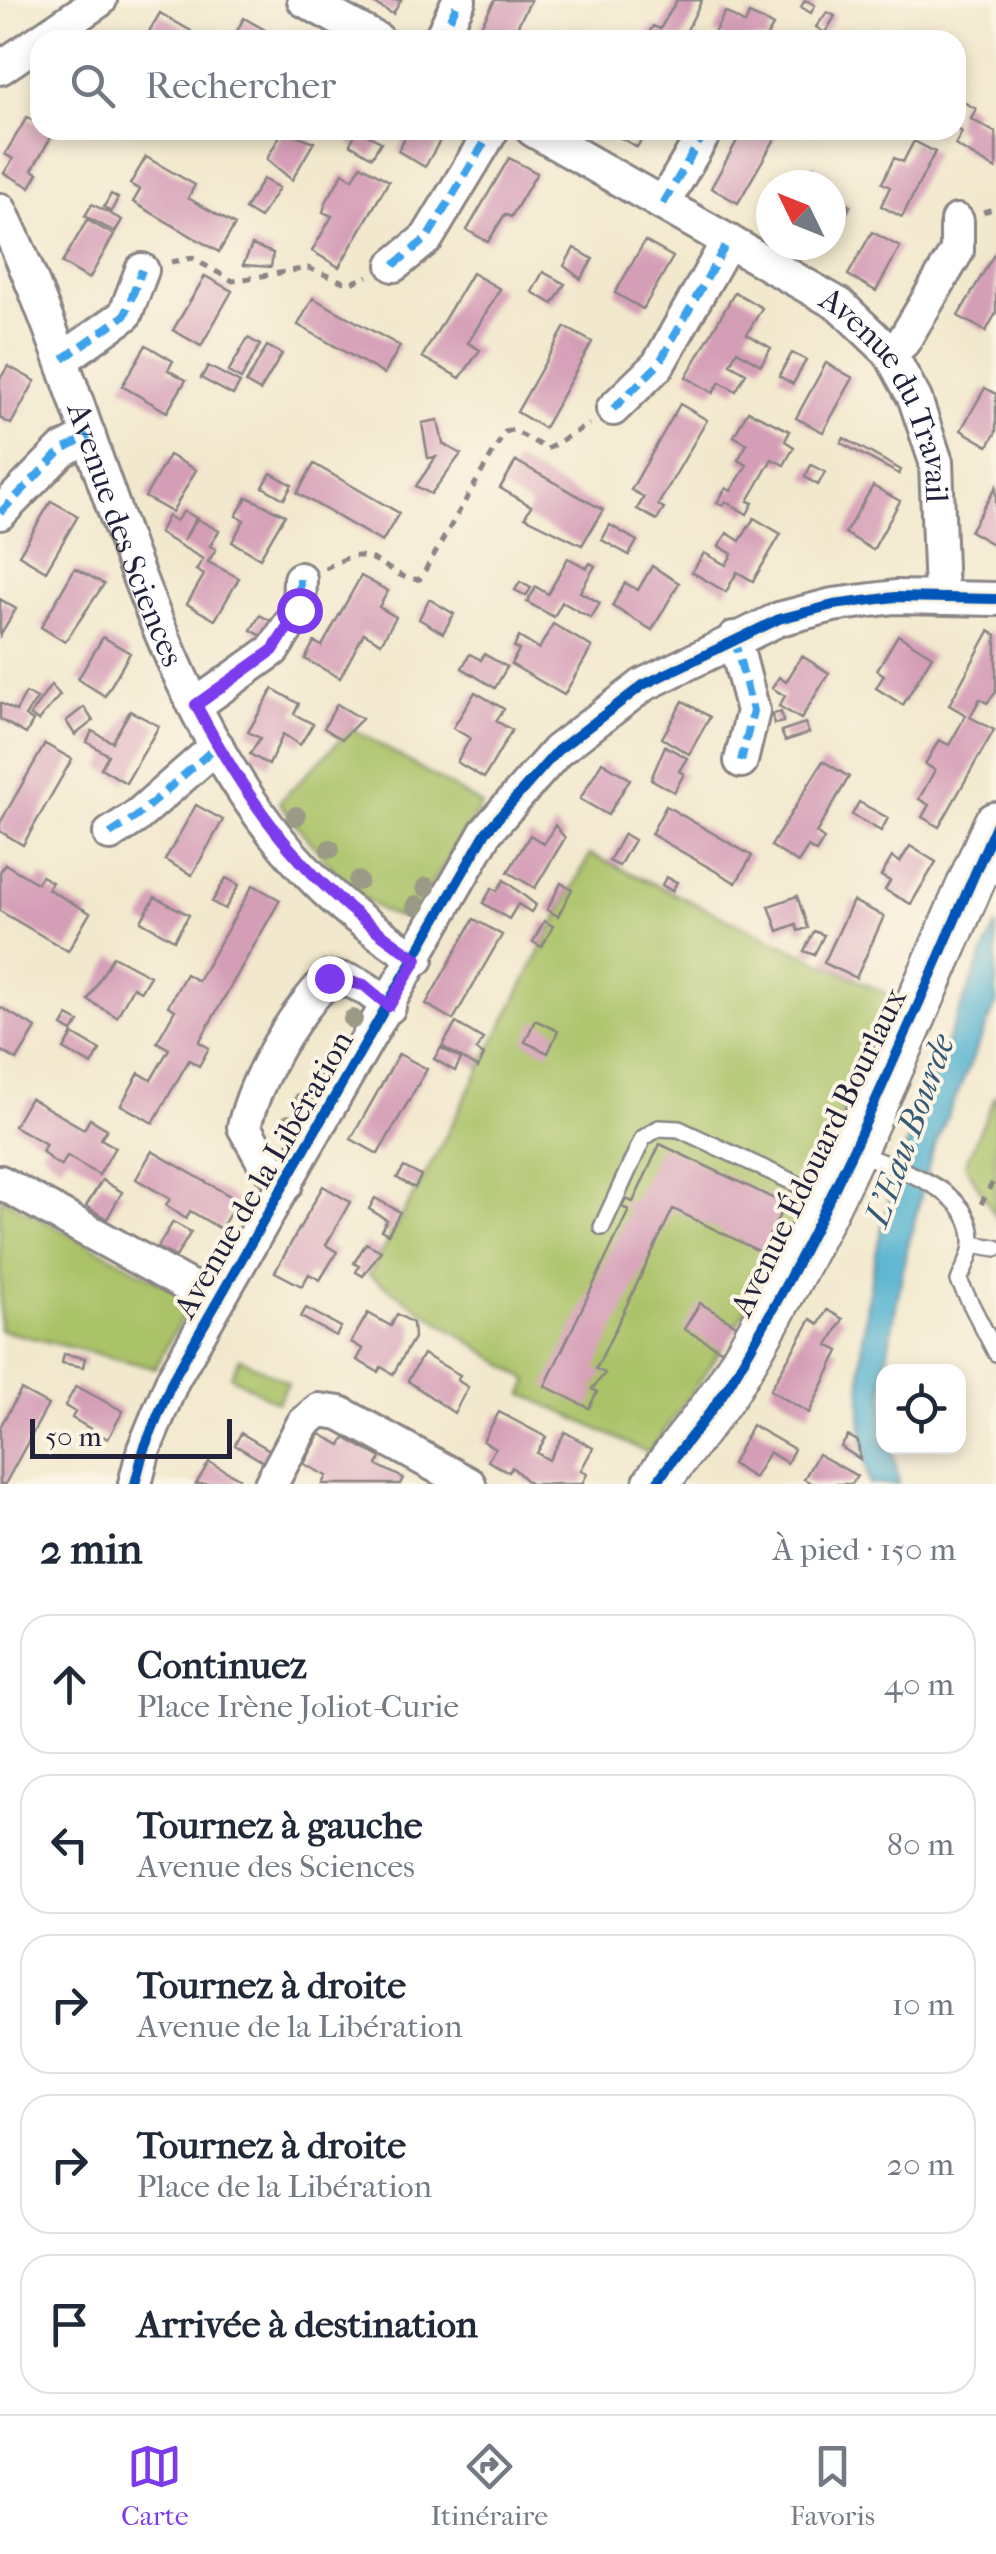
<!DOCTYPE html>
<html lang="fr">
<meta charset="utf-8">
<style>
body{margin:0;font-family:"IM FELL French Canon",serif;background:#f2f2f3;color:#1f2937}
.controls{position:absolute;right:30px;bottom:30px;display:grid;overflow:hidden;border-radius:20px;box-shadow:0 5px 15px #0003}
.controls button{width:90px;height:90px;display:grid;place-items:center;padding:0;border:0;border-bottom:2px solid #e0e1e3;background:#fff;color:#1f2937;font:50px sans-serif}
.compass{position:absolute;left:756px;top:170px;width:90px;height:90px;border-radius:50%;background:#fff;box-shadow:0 5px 15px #0003;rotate:313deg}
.scale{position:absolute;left:30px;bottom:25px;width:202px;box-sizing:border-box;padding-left:10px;border:5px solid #22223b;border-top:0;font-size:28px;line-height:35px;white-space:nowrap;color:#22223b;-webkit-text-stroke:8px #fcf5e5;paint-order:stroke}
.stop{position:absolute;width:30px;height:30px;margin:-22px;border:8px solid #7c3aed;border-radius:50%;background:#fff}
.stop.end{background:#7c3aed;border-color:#fff;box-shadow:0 2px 10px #0008}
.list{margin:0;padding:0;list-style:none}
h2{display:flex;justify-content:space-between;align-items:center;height:130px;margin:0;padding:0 40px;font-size:42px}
h2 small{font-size:32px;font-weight:400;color:#747a83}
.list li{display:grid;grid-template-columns:65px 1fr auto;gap:30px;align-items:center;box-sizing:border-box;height:140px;margin:0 20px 20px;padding:0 20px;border:2px solid #e0e1e3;border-radius:30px}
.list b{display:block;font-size:38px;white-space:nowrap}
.list p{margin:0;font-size:32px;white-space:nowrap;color:#747a83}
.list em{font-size:32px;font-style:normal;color:#747a83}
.icon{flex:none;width:55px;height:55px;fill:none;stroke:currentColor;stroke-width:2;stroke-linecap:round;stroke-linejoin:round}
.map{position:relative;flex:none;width:996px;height:1484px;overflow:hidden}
.search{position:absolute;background:#fff;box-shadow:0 5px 15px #0003;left:30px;right:30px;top:30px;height:110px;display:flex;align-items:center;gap:25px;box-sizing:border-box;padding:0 35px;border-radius:30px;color:#747a83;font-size:38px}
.sheet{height:930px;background:#fff}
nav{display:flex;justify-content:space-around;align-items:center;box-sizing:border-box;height:140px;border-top:2px solid #e0e1e3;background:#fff;font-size:28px;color:#747a83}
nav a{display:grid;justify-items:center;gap:5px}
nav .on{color:#7c3aed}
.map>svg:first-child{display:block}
</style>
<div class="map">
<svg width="996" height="1484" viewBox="0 0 996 1484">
<rect width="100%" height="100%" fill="#fcf5e5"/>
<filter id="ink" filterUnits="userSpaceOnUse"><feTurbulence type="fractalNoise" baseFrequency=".01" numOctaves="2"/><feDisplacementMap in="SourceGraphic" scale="20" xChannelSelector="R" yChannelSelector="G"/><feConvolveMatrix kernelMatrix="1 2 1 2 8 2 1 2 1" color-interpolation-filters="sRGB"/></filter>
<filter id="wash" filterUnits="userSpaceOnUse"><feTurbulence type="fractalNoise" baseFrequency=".0048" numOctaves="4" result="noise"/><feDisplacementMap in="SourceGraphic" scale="40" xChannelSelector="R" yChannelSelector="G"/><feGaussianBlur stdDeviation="2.25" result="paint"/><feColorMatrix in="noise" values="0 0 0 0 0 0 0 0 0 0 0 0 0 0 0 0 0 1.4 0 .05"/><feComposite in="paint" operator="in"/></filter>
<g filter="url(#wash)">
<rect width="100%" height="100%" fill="#f2e8cd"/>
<path fill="#aac268" stroke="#667252" stroke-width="2.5" d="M352,728L482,805L418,905L404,917C368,920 301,831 279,802Z
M590,854L894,997L819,1166L824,1172C772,1272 716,1364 648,1453L523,1394L529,1381L369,1275L436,1155Z
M996,1094V1217L965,1164Z
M0,1197L192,1299L155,1368L0,1330Z
M240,1358L288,1383L277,1403L231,1376Z"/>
<path fill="#51b1cf" stroke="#3a6a85" stroke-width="2.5" d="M996,925V1004L932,1152L905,1258L884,1372V1446L892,1447L899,1484H869C833,1282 920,1106 996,925Z"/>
<g id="blocks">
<path fill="#d59eb7" d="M368,0H401L393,14Z
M495,0H531L518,25L536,36L533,40H473Z
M677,0H702L682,40H645L653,26L660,29Z
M805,0L815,5L811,13L801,7Z
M725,12L745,24L749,14L763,20L773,26L767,36L773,40H727L714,33Z
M827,12L835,16L825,33L816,27Z
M160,13L191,31L185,40H144Z
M244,18L272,34L268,40H232Z
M557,30L576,40H551Z
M960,100L976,109L971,119L996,133V169L955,145L962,132L956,128Z
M27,117L40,125V130L54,132L32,170L38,173L30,187L4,173L13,159L5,154Z
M283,130L314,142L292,180L267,159Z
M357,130L381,142L372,157L350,144Z
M409,130H446L425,167L398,151Z
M607,130H647L637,147Z
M743,130H780L738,203L711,188Z
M914,141L935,152L902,217L881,206L890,187L882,183L894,158L903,162Z
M146,157L195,185L188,198L235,225L219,252L133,202L140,190L130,184Z
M509,158L537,173L511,217L505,214L488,242L467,230Z
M361,165L389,181L339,267L312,251L332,216L323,212L326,202L343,173L353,179Z
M813,166L830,175L823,185H804Z
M263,179L279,188L260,218L245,209Z
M111,194L118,198L111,212L104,207Z
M831,196L850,206L841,224L831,218Z
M92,204L122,220L115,232L85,216Z
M87,220L114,235L89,279L62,263Z
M872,232L900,247L876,291L848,275Z
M645,241L673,257L643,309L615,293Z
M252,245L273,253L271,267L243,265Z
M574,248L593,259L581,279L564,266Z
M996,251V313L986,331L958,316Z
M543,272L565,284L553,304L532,292Z
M472,273L500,289L468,343L480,350L460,378L422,357Z
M205,276L232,291L201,346L173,330Z
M735,292L762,308L747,334L771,348L761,365L737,351L730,364L746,373L736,391L720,382L713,393L686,377Z
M313,298L400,346L384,374L298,325Z
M565,327L592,342L544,428L517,412Z
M248,338L260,345L241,379L228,372Z
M146,345L173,361L168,370L186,380L167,412L122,386Z
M267,346L282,354L260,391L246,383Z
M792,353L806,360L793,384L779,376Z
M826,363L853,378L823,432L796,418Z
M8,366L35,381L11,424L0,418V379Z
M208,366L240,383L233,395L201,378Z
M985,388L996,394V432L988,446L961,430Z
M680,404L707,420L658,505L664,508L657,520L637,509L644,497L631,490Z
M748,411L790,431L785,441L794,447L784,465L772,459L748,501L753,503L747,514L726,502L723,506L717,503L726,488L731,491L747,465L738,460L747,444L734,436Z
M438,420L443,444L461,454L431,494L416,486L436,457L428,458L422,423Z
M844,438L901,470L899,474L841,443Z
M169,455L196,470L172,512L145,497Z
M516,461L603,510L582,545L525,517L531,506L500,488Z
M314,464L399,513L382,542L297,493Z
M811,465L825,472L818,485L805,477Z
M271,473L292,485L284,499L263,487Z
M873,486L900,501L873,550L845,533Z
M996,487V546L970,531Z
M247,497L285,515L260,558L232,542L244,520L236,516Z
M51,501L78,516L46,571L19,555Z
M184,511L196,518L183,541L197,519L219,531L210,546L216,549L208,562L239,578L215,620L187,604L204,575L196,570L203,559L159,533L168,516L176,521Z
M754,518L781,534L753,581L737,572L726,592L692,572L704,553L726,565L732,554L719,546L727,533L740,541Z
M610,525L637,541L629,555L602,540Z
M568,558L587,568L590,563L595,566L580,592L600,603L591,618L562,602L554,617L527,602L536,587L548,594Z
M652,566L679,583L652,630L612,606L625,583L638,590Z
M75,568L104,584L65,642L41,627Z
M361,576L388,591L379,607L396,617L381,643L364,633L340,678L305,659L314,642L322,646Z
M520,582L531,588L526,596L515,590Z
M0,599L16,609L0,635Z
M429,599L454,614L443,633L419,619Z
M260,615L274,623L266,638L251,630Z
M553,624L592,647L564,695L511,664L519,650L514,647L519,637L539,649Z
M989,631L996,635V692L987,703L980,699L970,717L994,730L939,827L922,817L929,805L919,799L935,770L925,764L939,740L949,745L966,715L949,705Z
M898,635L932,656L903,705L876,688L884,675L877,670Z
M103,637L130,653L105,696L78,679Z
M470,654L481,660L484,654L507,667L495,688L462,668Z
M802,656L829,673L801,719L779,706L785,696L772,688L779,677L786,682Z
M51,685L60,695L38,721L30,715Z
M273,689L299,704L294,714L313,724L300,745L283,734L269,765L250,754L260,738L248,732Z
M475,692L504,709L496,721L512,730L484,778L457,762L470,738L453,728Z
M26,693L37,699L25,716L33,721L26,734L0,719V703L16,711Z
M683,701L710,717L689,754L662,738Z
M337,704L362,719L342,739L324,728Z
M84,707L93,721L75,735L66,721Z
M130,711L159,726L126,783L101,768L108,755L87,742L92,731L112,742Z
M781,712L783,722L774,724L772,714Z
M805,723L809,733L785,741L781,731Z
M45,744L72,759L23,845L0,831V823Z
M665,746L687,758L679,771L684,774L674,792L651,779Z
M823,761L849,777L816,833L824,839L816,852L808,847L798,863L771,846Z
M602,762L630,779L608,815L580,799Z
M859,802L888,818L881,831L852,815Z
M196,805L223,820L192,875L165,860Z
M666,806L752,856L736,883L651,834Z
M555,825L565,838L535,888L508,872L530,835L544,844Z
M624,834L634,840L619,866L609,861Z
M910,846L936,862L911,904L885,890L890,881L881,876L892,857L900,862Z
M5,864L37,883L41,876L52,882L48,889L90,913L68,951L0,911V872Z
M666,877L677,882L672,891L662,885Z
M226,878L239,885L225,909L212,902Z
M504,880L536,905L531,912L518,904L509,919L483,903L492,888L497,891Z
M561,883L572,889L558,916L547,910Z
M253,885L280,900L199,1042L209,1048L199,1066L189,1060L153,1123L121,1105L139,1073L151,1080L169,1049L157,1042L175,1010L168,1006L186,974L198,981Z
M797,896L808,928L798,931L796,924L778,931L769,906Z
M155,897L189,915L174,940L141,921Z
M853,901L884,916L856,978L824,963Z
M474,919L502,935L453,1020L426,1004Z
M544,921L553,926L542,947L533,942Z
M814,931L824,935L814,955L804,951Z
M113,956L150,976L141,991L133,987L117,1017L88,1000Z
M0,1007L36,1028L17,1060L0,1050Z
M68,1016L79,1022L72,1032L62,1026Z
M535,1020L558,1031L548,1053L525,1042Z
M456,1023L483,1039L476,1050L484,1055L478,1068L442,1046Z
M73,1034L100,1050L92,1065L64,1049Z
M441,1048L461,1059L455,1071L434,1059Z
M399,1054L427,1069L378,1154L351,1139Z
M30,1098L84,1129L90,1119L107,1129L101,1139L115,1147L99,1175L67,1156L61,1166L50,1159L42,1151L46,1144L14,1126Z
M660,1144L785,1204L761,1252L673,1209L596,1369L605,1373L592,1389L597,1392L589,1408L545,1386L629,1210L622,1207L626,1199L633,1202Z
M152,1151L237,1200L221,1229L190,1211L186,1219L166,1205L170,1199L136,1179Z
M404,1167L421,1176L415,1188L397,1178Z
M102,1180L122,1192L107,1219L86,1206Z
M323,1186L350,1202L326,1245L337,1252L320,1280L309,1274L302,1286L275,1272Z
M375,1198L400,1212L388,1234L381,1230L387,1220L369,1209Z
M173,1222L191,1232L176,1257L157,1248Z
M366,1243L381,1251L363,1276L356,1272L359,1266L354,1263Z
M700,1303L738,1326L723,1351L684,1329Z
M306,1308L341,1327L336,1336L301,1317Z
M827,1310L843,1319L828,1345L839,1351L809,1413L770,1390L811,1319L819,1324Z
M368,1313L391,1326L397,1314L413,1323L414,1338L393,1374L381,1367L378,1372L357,1360L363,1349L351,1342Z
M64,1354L85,1358L83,1367L62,1363Z
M423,1354L460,1375L457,1380L468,1387L454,1413L408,1381Z
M76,1386L123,1411L108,1439L72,1418L75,1412L65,1406Z
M21,1390L48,1405L5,1484H0V1427Z
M499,1412L546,1437L537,1453L549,1460L565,1432L593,1448L581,1470L587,1474L582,1484H530L512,1467L509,1472L488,1461L495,1448L483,1441Z
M752,1425L794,1449L787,1463L769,1452L754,1478L732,1464Z
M241,1433L273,1452L267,1464L235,1445Z
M320,1434L341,1445L345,1438L381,1458L377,1465L403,1478L400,1484H323L327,1476L304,1464Z
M848,1436L858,1441L860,1459L841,1447Z
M818,1454L857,1476L852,1484H813L804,1479Z
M209,1462L239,1478L236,1484H196Z"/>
</g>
</g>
<g filter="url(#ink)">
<use href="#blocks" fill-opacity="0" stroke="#8a8584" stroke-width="2.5"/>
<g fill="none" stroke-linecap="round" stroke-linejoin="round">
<g stroke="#8a8584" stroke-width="20">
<path id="lane" d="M857,1152C897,1171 975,1187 972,1244C972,1255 963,1270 959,1281L996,1353
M602,1227L643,1138L659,1128L679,1129L825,1197
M972,1244L996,1248"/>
</g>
<g stroke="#8a8584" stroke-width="38">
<g id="street">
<path d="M304,0L378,40"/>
<path d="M440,40L459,0"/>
<path d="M0,68L100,0"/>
<path id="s1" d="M533,130L840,305L890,353L915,399L936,462L941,595"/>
<path d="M663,204L706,130"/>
<path id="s2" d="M0,210C102,419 147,713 315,880C345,911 381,936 417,959"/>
<path d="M394,265L427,238L492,130"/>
<path d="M890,353L903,342L957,251V221"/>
<path d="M63,359L125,315L142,270"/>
<path d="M613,409L658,365L728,241"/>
<path d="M0,513L61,451L89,436"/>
<path d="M734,638L753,711L741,761"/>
<path d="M196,705L273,650L299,610L300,579"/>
<path d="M110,834L136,817L217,746"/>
<path d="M0,1182L217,1302"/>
<path d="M286,1184L262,1159L244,1127C256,1076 293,1015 329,978C356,979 369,989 389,1007"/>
<path d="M135,1484L144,1449L173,1379L486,832L557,751L643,685L779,619L833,605L895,597L996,599"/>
<path d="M271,1484L303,1424L319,1410L340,1413L469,1484"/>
</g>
</g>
<g stroke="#8a8584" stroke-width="50">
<path id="secondary" d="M656,1484C679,1448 710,1417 732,1380C838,1204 914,1012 996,825"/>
</g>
<path stroke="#8a8584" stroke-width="5" stroke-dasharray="8 8" stroke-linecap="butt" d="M983,212L996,208
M171,262L192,258L233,281L308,268L349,284L368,276
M325,568C335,564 347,556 357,556C381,555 396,582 420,579L505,432L513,430L547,449L589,424
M981,1204L996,1176"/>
<use href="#lane" stroke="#fff" stroke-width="15"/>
<use href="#street" stroke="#fff" stroke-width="32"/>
<use href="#secondary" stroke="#fff" stroke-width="45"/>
<path stroke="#3ea2ec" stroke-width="8" stroke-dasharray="15 8" stroke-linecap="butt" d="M440,40L459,0
M663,204L706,130
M394,265L427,238L492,130
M63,359L125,315L142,270
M613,409L658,365L728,241
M0,513L61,451L89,436
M734,638L753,711L741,761
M196,705L273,650L299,610L300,579
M110,834L136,817L217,746"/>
<g stroke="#fcf5e5" stroke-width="16">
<path id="cycleway" d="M135,1484L144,1449L173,1379L486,832L557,751L643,685L779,619L833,605L895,597L996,599
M656,1484C679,1448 710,1417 732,1380C838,1204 914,1012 996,825"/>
</g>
<use href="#cycleway" stroke="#0057b8" stroke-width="10"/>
</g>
<g fill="#9a9a86">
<circle cx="296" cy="816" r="10"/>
<circle cx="330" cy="849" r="10"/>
<circle cx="358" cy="881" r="10"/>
<circle cx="426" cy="887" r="10"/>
<circle cx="416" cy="905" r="10"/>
<circle cx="353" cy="1019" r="10"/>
<circle cx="337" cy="1048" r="10"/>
<circle cx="319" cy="1074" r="10"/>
<circle cx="303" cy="1101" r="10"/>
<circle cx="289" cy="1124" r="10"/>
</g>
</g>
<g fill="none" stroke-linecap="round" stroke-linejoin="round" filter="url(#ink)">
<path stroke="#7c3aed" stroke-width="12" d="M299,610L273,650L196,705C254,815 312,890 417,959L389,1006L364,985L329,978"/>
</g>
<g text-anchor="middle" stroke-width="8" stroke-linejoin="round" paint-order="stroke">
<g font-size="32" fill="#22223b" stroke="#fcf5e5">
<text dy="11" stroke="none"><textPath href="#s1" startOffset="458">Avenue du Travail</textPath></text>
<text dy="11" stroke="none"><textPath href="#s2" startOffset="348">Avenue des Sciences</textPath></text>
<text transform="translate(818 1152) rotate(-64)" y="11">Avenue Édouard Bourlaux</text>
<text transform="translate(263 1174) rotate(-60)" y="11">Avenue de la Libération</text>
</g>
<g font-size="35" font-style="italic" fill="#355b76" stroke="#fcf5e5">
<text transform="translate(909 1130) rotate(-70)" y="12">L'Eau Bourde</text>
</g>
</g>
</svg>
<div class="controls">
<button><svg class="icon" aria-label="locate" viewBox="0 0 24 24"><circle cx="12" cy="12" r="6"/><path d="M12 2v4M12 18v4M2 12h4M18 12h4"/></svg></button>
</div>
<svg class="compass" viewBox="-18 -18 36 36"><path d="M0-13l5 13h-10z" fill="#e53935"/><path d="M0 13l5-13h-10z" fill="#747a83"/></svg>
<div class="scale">50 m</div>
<div class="stop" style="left:299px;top:610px"></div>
<div class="stop end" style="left:329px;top:978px"></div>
<div class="search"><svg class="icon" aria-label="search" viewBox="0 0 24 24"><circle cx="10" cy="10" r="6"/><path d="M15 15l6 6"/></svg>Rechercher</div>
</div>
<section class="sheet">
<h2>2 min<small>À pied · 150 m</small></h2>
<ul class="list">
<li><svg class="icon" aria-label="ahead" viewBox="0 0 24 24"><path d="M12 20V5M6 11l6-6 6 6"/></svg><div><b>Continuez</b><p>Place Irène Joliot-Curie</p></div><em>40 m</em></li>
<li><svg class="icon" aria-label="left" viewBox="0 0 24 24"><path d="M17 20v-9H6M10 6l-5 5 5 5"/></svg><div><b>Tournez à gauche</b><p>Avenue des Sciences</p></div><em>80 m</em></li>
<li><svg class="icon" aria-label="right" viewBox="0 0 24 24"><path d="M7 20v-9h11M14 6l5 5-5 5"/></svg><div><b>Tournez à droite</b><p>Avenue de la Libération</p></div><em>10 m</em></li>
<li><svg class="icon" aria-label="right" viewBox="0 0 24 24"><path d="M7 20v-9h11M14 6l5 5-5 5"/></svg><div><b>Tournez à droite</b><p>Place de la Libération</p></div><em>20 m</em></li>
<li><svg class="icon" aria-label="arrive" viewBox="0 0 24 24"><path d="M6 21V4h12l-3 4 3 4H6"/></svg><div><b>Arrivée à destination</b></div></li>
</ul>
</section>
<nav>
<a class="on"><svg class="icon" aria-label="map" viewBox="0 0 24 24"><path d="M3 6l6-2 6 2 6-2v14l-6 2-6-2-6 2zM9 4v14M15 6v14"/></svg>Carte</a>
<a><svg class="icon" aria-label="directions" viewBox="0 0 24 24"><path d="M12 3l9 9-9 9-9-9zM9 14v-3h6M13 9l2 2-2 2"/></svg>Itinéraire</a>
<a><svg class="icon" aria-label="saved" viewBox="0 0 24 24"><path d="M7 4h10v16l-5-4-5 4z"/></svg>Favoris</a>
</nav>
